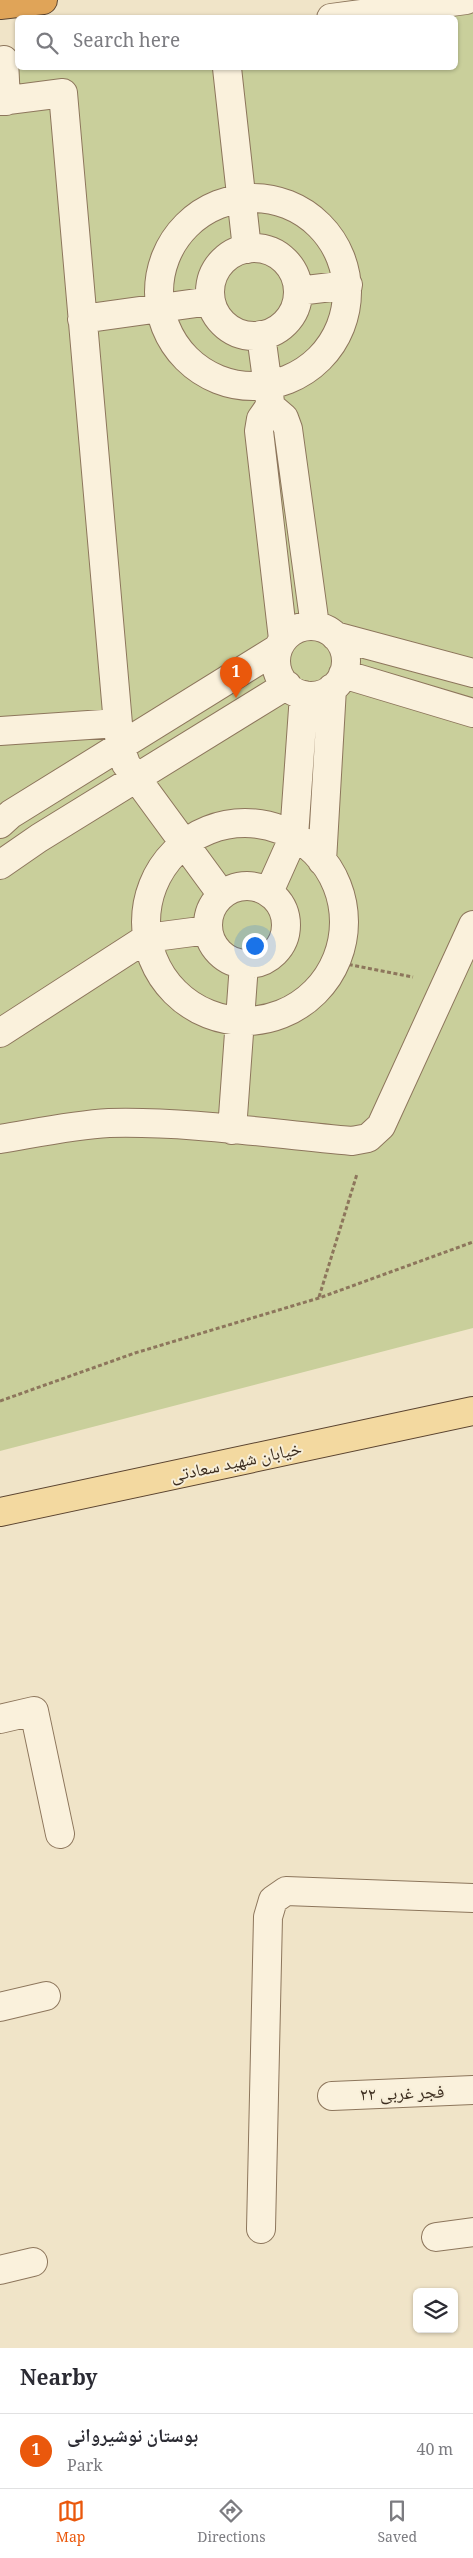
<!DOCTYPE html>
<meta charset="utf-8">
<style>
body{margin:0;font-family:Georgia,"Noto Naskh Arabic",serif;background:#f7f7f7;color:#2b2b33}
.controls{position:absolute;right:15px;bottom:15px;display:grid;overflow:hidden;border-radius:8px;box-shadow:0 1px 4px #0004}
.controls button{width:45px;height:45px;display:grid;place-items:center;padding:0;border:0;border-bottom:1px solid #e1e1e2;background:#fff;color:#2b2b33;font:25px sans-serif}
.you{position:absolute;left:254px;top:945px;width:18px;height:18px;margin:-12px;border:4px solid #fff;border-radius:50%;background:#1a73e8;box-shadow:0 0 0 8px #1a73e833}
.badge{display:grid;place-items:center;width:32px;height:32px;border-radius:50%;background:#ea580c;color:#fff;font-size:16px;font-weight:700}
.pin{position:absolute;translate:-50% -41px;filter:drop-shadow(0 1px 2px #0008)}
.pin::after{content:'';position:absolute;top:26px;width:18px;height:15px;background:inherit;clip-path:polygon(0 0,100% 0,50% 100%)}
.list{margin:0;padding:0;list-style:none}
h2{display:flex;justify-content:space-between;align-items:center;height:65px;margin:0;padding:0 20px;font-size:21px}
h2 small{font-size:16px;font-weight:400;color:#7c7c81}
.list li{display:grid;grid-template-columns:32px 1fr auto;gap:15px;align-items:center;box-sizing:border-box;height:75px;padding:0 20px;border-top:1px solid #e1e1e2}
.list b{display:block;font-size:19px;white-space:nowrap}
.list p{margin:0;font-size:16px;white-space:nowrap;color:#7c7c81}
.list em{font-size:16px;font-style:normal;color:#7c7c81}
.icon{flex:none;width:28px;height:28px;fill:none;stroke:currentColor;stroke-width:2;stroke-linecap:round;stroke-linejoin:round}
.map{position:relative;flex:none;width:473px;height:2348px;overflow:hidden}
.search{position:absolute;background:#fff;box-shadow:0 1px 4px #0004;left:15px;right:15px;top:15px;height:55px;display:flex;align-items:center;gap:12px;box-sizing:border-box;padding:0 18px;border-radius:8px;color:#7c7c81;font-size:19px}
.sheet{height:140px;background:#fff}
nav{display:flex;justify-content:space-around;align-items:center;box-sizing:border-box;height:70px;border-top:1px solid #e1e1e2;background:#fff;font-size:14px;color:#7c7c81}
nav a{display:grid;justify-items:center;gap:2px}
nav .on{color:#ea580c}
.map>svg:first-child{display:block}
</style>
<div class="map">
<svg width="473" height="2348" viewBox="0 0 473 2348">
<rect width="100%" height="100%" fill="#f0e4c8"/>
<path fill="#c9cf9b" d="M473,0V1328L0,1451V60L17,58L18,68H456V18L329,17Z"/>
<g fill="none" stroke-linecap="round" stroke-linejoin="round">
<g stroke="#8d765c" stroke-width="30">
<path id="minor" d="M331,18L466,0
M4,60L6,101
M227,68L247,249
M0,101L63,93L120,747L126,764L222,895
M159 292a94 94 0 1 1 188 0a94 94 0 1 1-188 0Z
M210 292a44 44 0 1 1 88 0a44 44 0 1 1-88 0Z
M298,291L348,285
M82,319L211,301
M261,335L270,402
M276 661a35 35 0 1 1 70 0a35 35 0 1 1-70 0Z
M335,636L473,673
M283,639L259,431L261,419L270,406L284,418L288,429L315,626
M343,674L473,713
M0,731L118,723
M146 922a99 99 0 1 1 198 0a99 99 0 1 1-198 0Z
M0,824L11,814L277,649
M322,861L332,688
M0,865L39,838L287,685
M208 925a39 39 0 1 1 78 0a39 39 0 1 1-78 0Z
M269,892L294,836L304,695
M0,1033L147,938L208,930
M232,1130L244,964
M0,1139C36,1133 73,1125 109,1123C190,1121 272,1134 352,1141L368,1138L381,1126L473,925
M0,1719L34,1711L60,1834
M0,2007L46,1996
M332,2096L473,2090
M261,2229L268,1917L273,1900L286,1891L473,1898
M436,2237L473,2232
M0,2270L33,2262"/>
</g>
<g stroke="#5b4430" stroke-width="30">
<path id="major" d="M0,1512L473,1411"/>
</g>
<g stroke="#5b4430" stroke-width="30">
<path id="highway" d="M0,5L43,0"/>
</g>
<path stroke="#8d765c" stroke-width="3" stroke-dasharray="4 2.5" stroke-linecap="butt" d="M336,962L413,977
M319,1297L357,1174
M0,1401L135,1353L319,1298L473,1242"/>
<use href="#minor" stroke="#faf1dc" stroke-width="28"/>
<use href="#major" stroke="#f3d9a0" stroke-width="28"/>
<use href="#highway" stroke="#e0a458" stroke-width="28"/>
</g>
<g text-anchor="middle" stroke-width="4" stroke-linejoin="round" paint-order="stroke">
<g font-size="18" fill="#3d2e20" stroke="#f7eed8">
<text transform="translate(236 1462) rotate(-12)" y="6">خیابان شهید سعادتی</text>
<text transform="translate(402 2093) rotate(-2)" y="6">فجر غربی ۲۲</text>
</g>
</g>
</svg>
<div class="controls">
<button><svg class="icon" aria-label="layers" viewBox="0 0 24 24"><path d="M12 4l9 5-9 5-9-5zM3 14l9 5 9-5"/></svg></button>
</div>
<div class="you"></div>
<div class="pin badge" style="left:236px;top:698px">1</div>
<div class="search"><svg class="icon" aria-label="search" viewBox="0 0 24 24"><circle cx="10" cy="10" r="6"/><path d="M15 15l6 6"/></svg>Search here</div>
</div>
<section class="sheet">
<h2>Nearby<small></small></h2>
<ul class="list">
<li><span class="badge">1</span><div><b>بوستان نوشیروانی</b><p>Park</p></div><em>40 m</em></li>
</ul>
</section>
<nav>
<a class="on"><svg class="icon" aria-label="map" viewBox="0 0 24 24"><path d="M3 6l6-2 6 2 6-2v14l-6 2-6-2-6 2zM9 4v14M15 6v14"/></svg>Map</a>
<a><svg class="icon" aria-label="directions" viewBox="0 0 24 24"><path d="M12 3l9 9-9 9-9-9zM9 14v-3h6M13 9l2 2-2 2"/></svg>Directions</a>
<a><svg class="icon" aria-label="saved" viewBox="0 0 24 24"><path d="M7 4h10v16l-5-4-5 4z"/></svg>Saved</a>
</nav>
